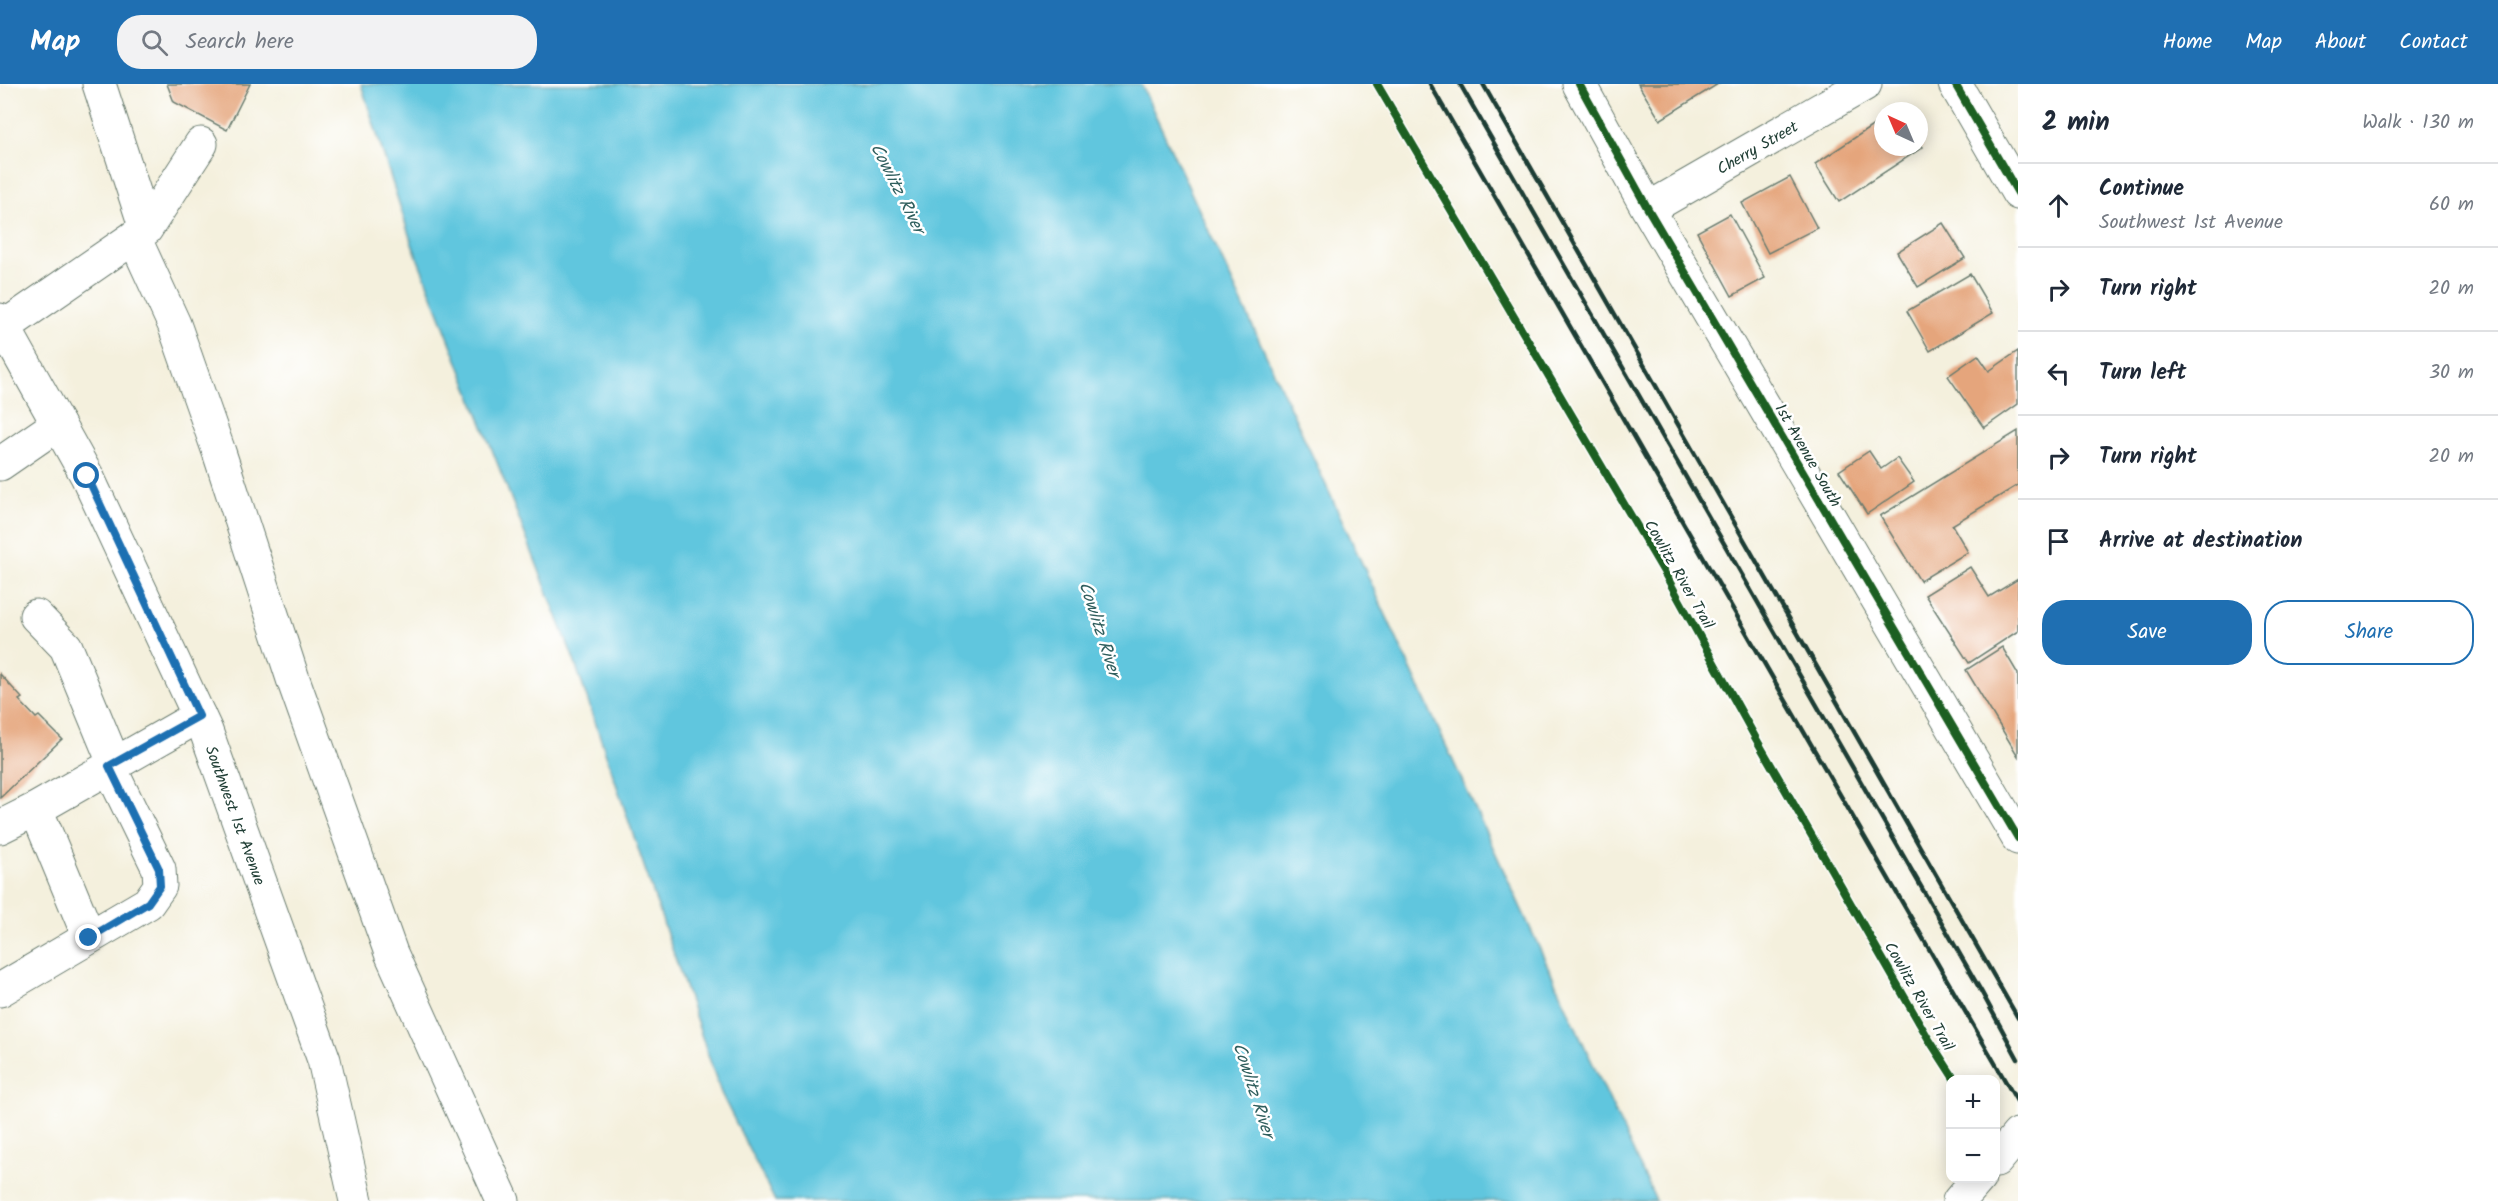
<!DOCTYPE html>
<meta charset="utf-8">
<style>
body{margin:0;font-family:Kalam,sans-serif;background:#f2f2f3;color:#1f2937}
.controls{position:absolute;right:18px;bottom:18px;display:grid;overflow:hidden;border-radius:12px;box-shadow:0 3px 15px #0003}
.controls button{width:54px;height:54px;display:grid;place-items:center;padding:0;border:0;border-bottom:2px solid #e0e1e3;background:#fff;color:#1f2937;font:30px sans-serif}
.compass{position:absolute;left:1874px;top:18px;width:54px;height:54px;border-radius:50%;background:#fff;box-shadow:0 3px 15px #0003;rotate:316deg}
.stop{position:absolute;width:18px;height:18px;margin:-14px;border:4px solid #1f6fb2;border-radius:50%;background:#fff}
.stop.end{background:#1f6fb2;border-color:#fff;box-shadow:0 2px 6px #0008}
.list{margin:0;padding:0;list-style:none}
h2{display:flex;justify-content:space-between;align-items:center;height:78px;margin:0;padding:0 24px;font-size:26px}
h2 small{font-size:20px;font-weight:400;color:#747a83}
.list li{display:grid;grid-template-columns:39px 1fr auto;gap:18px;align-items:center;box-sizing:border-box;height:84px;padding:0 24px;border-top:2px solid #e0e1e3}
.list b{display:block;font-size:22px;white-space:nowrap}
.list p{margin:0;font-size:20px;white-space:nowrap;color:#747a83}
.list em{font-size:20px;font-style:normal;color:#747a83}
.actions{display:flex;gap:12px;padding:18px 24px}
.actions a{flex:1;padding:14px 0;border:2px solid #1f6fb2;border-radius:24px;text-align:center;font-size:21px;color:#1f6fb2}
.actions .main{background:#1f6fb2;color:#fff}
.icon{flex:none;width:33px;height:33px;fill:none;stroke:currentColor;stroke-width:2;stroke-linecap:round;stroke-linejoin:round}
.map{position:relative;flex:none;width:2018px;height:1117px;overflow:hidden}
header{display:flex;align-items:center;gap:36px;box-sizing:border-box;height:84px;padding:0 30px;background:#1f6fb2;color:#fff}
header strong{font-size:28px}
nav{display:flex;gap:33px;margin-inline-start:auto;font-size:21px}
.search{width:420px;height:54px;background:#f2f2f3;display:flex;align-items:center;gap:15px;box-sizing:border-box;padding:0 21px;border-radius:24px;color:#747a83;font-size:22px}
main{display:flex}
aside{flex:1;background:#fff}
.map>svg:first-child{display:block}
</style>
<header>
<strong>Map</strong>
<div class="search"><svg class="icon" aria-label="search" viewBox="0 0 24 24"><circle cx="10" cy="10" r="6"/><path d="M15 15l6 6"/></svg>Search here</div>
<nav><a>Home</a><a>Map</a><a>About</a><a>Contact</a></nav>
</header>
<main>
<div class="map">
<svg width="2018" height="1117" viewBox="0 0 2018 1117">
<rect width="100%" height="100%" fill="#fff"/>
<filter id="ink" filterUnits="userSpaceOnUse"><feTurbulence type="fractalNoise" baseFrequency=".0167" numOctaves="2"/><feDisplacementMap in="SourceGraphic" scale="12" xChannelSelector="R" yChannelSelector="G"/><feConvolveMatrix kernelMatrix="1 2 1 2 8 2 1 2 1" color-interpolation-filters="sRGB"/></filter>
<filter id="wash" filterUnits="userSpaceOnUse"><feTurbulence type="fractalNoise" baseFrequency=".008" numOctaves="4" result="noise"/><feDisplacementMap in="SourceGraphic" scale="24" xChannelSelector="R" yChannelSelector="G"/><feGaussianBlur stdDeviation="1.35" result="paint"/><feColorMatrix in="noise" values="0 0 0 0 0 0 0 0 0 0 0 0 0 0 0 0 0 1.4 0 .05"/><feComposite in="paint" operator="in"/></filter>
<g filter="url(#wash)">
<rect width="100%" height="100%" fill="#f4f0dd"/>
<path fill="#61c6de" stroke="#408289" stroke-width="1.5" d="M361,0H1141L1656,1117H775L721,1009L574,576L412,160Z"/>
<g id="blocks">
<path fill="#e5a57c" d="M167,0H250L227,46L174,18Z
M1638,0H1718L1660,36Z
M1883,35V63H1919V60L1923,63L1839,118L1815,80Z
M1790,93L1817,144L1768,169L1742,119Z
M1730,130L1765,194L1732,212L1697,148Z
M1943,139L1965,174L1918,203L1897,168Z
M1970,190L1993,229L1930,267L1907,227Z
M2018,267V320L1984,344L1948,292L1978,271L1989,287Z
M2018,347V401L1952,441L1968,468L1920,497L1880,432Z
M1869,367L1881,385L1897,374L1914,398L1867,430L1839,387Z
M1970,483L1989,513L2018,495V547L1969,579L1925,511Z
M2002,563L2018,590V672L1966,586Z
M0,590L22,614L19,616L36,634L39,632L62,655L0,714Z"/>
</g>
</g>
<g filter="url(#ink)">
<use href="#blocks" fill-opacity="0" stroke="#6a7c6f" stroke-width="1.5"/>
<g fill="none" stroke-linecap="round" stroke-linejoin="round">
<g stroke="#6a7c6f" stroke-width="35">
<path id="minor" d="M99,0L146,145
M1579,0L1648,125L2018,754
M1955,0L2018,109
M1648,125L1865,0
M134,153L174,240L219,368L293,595L391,869L503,1117
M4,243L146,145L201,60
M0,380L58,340
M36,532L66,563L114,679
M36,725L89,853
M0,743L36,725L199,632
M0,906L148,819L160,802L159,785L109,682
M1996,1077L2018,1051
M1959,1117L1979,1094"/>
</g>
<g stroke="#6a7c6f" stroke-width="35">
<path id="major" d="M0,236L87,392L206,647L324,976L356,1117"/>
</g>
<use href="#minor" stroke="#fff" stroke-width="33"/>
<use href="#major" stroke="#fff" stroke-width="33"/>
<path stroke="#1f3d34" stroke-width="4.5" d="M1430,0L2018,1019
M1460,0L1981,907L2018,975
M1483,0L2018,934"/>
<g stroke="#fff" stroke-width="11">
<path id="cycleway" d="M1377,0L1664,488L1755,653L1928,954L1955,996
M1579,0L1648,125L2018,754
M1955,0L2018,109"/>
</g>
<use href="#cycleway" stroke="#1b5e20" stroke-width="8"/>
</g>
</g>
<g fill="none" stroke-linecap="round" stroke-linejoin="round" filter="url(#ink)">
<path stroke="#1f6fb2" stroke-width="8" d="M87,392L199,632L109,682L159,785L160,802L148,819L89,854"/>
</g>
<g text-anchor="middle" stroke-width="5" stroke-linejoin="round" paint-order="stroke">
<g font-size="16" fill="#1f3d34" stroke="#fff">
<text transform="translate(1757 63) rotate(-30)" y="6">Cherry Street</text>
<text transform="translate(1809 371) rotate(60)" y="6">1st Avenue South</text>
<text transform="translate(1680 490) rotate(60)" y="6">Cowlitz River Trail</text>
<text transform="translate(236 731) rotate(70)" y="6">Southwest 1st Avenue</text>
<text transform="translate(1920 912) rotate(60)" y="6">Cowlitz River Trail</text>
</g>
<g font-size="18" font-style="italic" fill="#305f5e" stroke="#fff">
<text transform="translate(898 104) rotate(63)" y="6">Cowlitz River</text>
<text transform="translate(1100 545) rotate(72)" y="6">Cowlitz River</text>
<text transform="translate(1254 1006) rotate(72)" y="6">Cowlitz River</text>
</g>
</g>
</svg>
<div class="controls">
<button>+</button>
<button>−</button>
</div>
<svg class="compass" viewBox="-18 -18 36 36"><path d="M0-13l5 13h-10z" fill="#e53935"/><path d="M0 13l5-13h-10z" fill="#747a83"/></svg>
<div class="stop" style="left:87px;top:392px"></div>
<div class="stop end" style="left:89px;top:854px"></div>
</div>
<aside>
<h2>2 min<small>Walk · 130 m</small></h2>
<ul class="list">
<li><svg class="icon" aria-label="ahead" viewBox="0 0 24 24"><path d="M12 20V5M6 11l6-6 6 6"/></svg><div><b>Continue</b><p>Southwest 1st Avenue</p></div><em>60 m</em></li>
<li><svg class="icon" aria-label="right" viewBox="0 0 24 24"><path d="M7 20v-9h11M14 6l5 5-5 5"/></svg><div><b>Turn right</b></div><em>20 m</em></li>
<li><svg class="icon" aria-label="left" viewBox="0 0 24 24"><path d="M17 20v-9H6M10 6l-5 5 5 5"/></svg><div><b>Turn left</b></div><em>30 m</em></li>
<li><svg class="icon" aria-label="right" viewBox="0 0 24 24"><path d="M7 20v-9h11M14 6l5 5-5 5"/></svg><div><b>Turn right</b></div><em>20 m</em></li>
<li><svg class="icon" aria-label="arrive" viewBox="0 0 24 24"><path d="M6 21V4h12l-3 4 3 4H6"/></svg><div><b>Arrive at destination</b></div></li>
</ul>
<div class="actions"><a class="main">Save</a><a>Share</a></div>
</aside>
</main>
